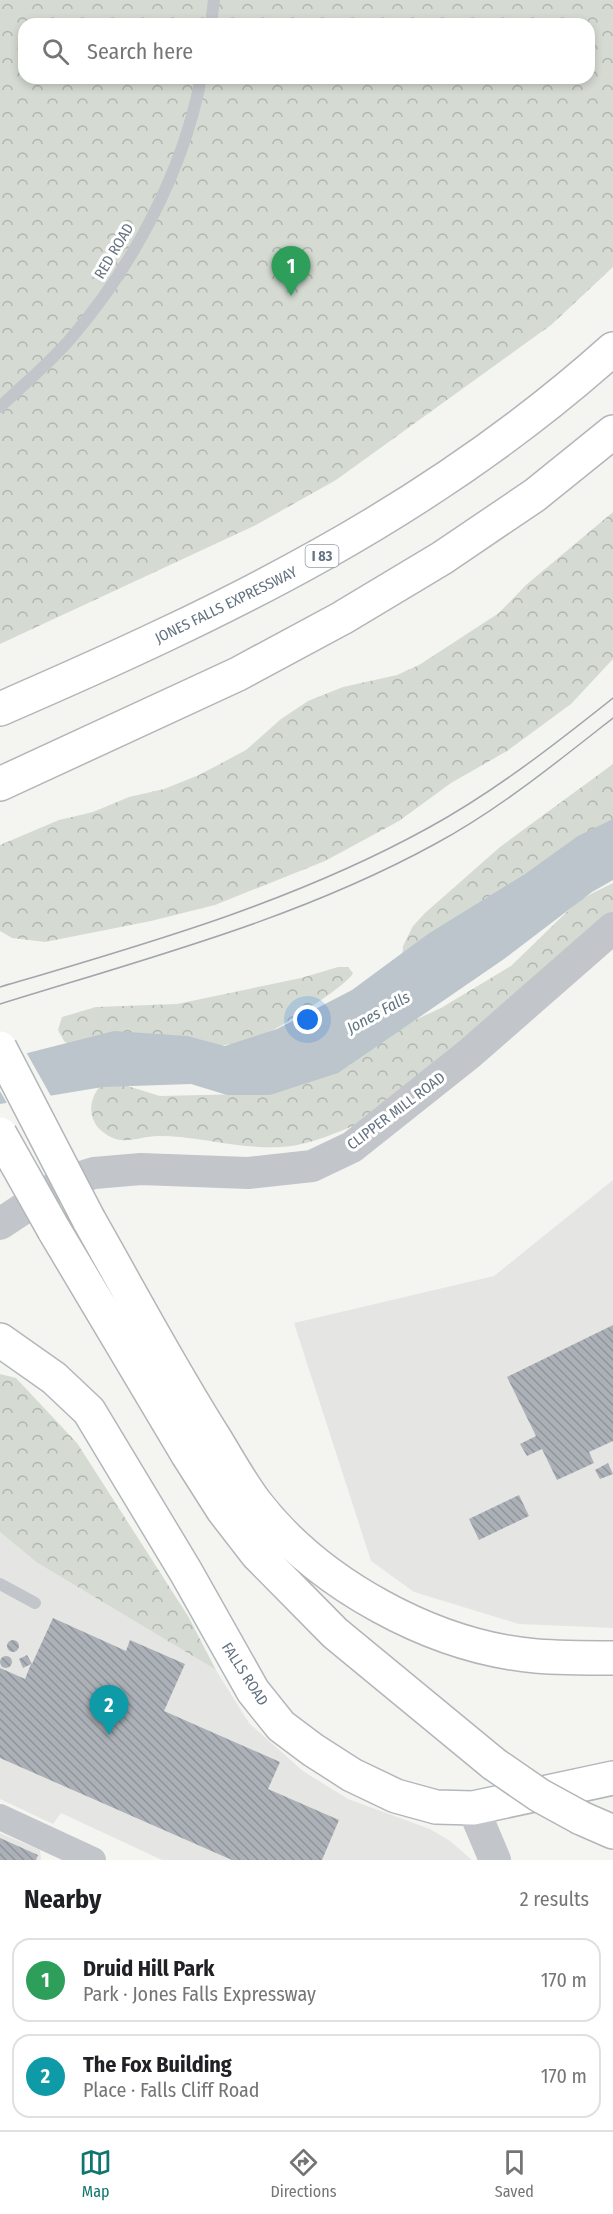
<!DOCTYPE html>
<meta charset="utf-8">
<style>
body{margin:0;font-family:"Fira Sans Condensed",sans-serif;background:#f2f2f2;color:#202124}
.you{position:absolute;left:308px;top:1020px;width:21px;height:21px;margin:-15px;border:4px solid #fff;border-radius:50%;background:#1a73e8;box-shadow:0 0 0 9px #1a73e833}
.badge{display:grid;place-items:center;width:39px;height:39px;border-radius:50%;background:#0f766e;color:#fff;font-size:20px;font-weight:700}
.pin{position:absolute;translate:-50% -50px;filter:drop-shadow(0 2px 3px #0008)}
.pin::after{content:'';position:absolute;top:32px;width:21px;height:18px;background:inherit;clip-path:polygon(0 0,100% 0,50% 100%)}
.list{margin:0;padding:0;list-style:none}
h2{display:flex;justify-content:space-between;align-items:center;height:78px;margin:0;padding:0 24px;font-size:26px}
h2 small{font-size:20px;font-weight:400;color:#757577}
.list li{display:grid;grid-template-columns:39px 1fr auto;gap:18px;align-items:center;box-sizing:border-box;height:84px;margin:0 12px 12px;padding:0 12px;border:2px solid #e0e0e0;border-radius:18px}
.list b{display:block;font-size:22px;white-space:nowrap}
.list p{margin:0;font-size:20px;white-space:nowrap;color:#757577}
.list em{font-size:20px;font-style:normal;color:#757577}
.icon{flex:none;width:33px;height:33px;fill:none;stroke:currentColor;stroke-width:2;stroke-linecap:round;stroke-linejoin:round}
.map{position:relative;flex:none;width:613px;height:1860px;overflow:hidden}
.search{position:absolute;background:#fff;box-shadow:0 3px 9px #0003;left:18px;right:18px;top:18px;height:66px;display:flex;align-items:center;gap:15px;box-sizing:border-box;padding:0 21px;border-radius:18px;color:#757577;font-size:22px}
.sheet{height:270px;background:#fff}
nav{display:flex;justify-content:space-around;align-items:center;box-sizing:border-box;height:84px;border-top:2px solid #e0e0e0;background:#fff;font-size:16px;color:#757577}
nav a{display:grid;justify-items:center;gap:3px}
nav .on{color:#0f766e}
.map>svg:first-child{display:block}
</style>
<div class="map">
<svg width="613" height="1860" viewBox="0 0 613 1860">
<defs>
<pattern id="forest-crowns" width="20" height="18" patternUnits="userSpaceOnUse" patternTransform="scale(1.5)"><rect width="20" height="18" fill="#d5dbd2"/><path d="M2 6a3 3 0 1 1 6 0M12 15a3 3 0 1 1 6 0" fill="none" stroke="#b0b6b0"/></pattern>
<pattern id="building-back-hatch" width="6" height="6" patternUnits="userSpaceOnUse" patternTransform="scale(1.5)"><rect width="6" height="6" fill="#abb1b7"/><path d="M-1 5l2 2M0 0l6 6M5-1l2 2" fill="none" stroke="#8f949a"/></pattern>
</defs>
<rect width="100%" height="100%" fill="#f4f5f1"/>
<path fill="#e5e6e4" d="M613,1180V1628L519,1624L414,1592L371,1561L294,1323L494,1276Z
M0,1532L36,1562L216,1670L249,1723L303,1771L348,1799L430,1829L450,1841L472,1860H162L61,1813L53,1824L0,1799Z
M0,1833L40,1850L41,1860H0Z"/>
<path fill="url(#forest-crowns)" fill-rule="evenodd" d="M0,0H613V267L551,325L336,480L256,525L0,644ZM24,24H589V78H24Z
M613,512V659L571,704L507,751L451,783L399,821L325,861L215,905L151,921L45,942L12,938L0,931V845L59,820L93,812L129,797L164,789L199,775L246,750L281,719L308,701L343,687L397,675L419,665L499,613L526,585Z
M613,764V838L402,964L403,946L413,926L425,913L500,847Z
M613,883V923L358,1124C336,1133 315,1142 292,1146C248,1152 202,1136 158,1136C144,1136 126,1144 113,1138C89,1128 85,1105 100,1086L121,1084L160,1096L244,1094L348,1066L400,1027L441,1008L511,966L579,900Z
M338,967H348L353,973C350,983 286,1024 273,1030C257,1039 237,1043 219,1046L73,1047L64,1041L58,1030L62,1017L96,1007L177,1004L301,978Z
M0,1374L16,1378L77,1443L188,1616L216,1670L36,1562L0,1532Z"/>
<path fill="#bbc5cb" d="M613,819V880L592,892L504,959L338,1073L270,1095H227L191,1084L103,1087L0,1104V1060L114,1031L187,1036L225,1046L277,1029L352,990L428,934L525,874L578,836Z"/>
<path fill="#f4f5f1" d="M25,1050L52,1098L8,1105L0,1091V1057Z"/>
<path fill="url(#building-back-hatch)" d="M613,1325V1441L589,1452L594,1463L557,1480L542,1449L527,1456L520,1444L536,1436L507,1377Z
M608,1463L613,1474L600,1479L595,1470Z
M519,1495L529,1516L479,1540L469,1519Z
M53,1618L126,1651L130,1640L185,1664L164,1711L280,1762L268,1789L339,1820L322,1860H232L0,1758V1668L25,1679L31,1664L23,1668L19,1659L27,1655L32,1664Z
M7 1646a6 6 0 1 1 12 0a6 6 0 1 1-12 0Z
M0 1662a6 6 0 1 1 12 0a6 6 0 1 1-12 0Z
M0,1838L38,1855L36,1860H0Z"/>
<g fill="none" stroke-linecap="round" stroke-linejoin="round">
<g stroke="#b2b7bb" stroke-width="36">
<path id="secondary" d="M0,1340L54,1378L89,1411L186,1572L253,1691L281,1726L313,1750L352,1775L396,1796L436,1807L473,1808L613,1778"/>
</g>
<g stroke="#b3b6b9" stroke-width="36">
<path id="motorway" d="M0,709C224,612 429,514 613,349
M0,784L238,674L342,618L442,558L535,495L613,432
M89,1220C130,1292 169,1366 214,1437C227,1458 240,1482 255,1502C318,1584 433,1647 536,1656C561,1658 587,1658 613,1658
M54,1230L188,1455L223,1510L257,1554L335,1633L494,1764
M581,1818L613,1832"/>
</g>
<path stroke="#c2c5c9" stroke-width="12" d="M211,24L214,0
M0,407C24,384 51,362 72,337C134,264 183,172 201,78
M0,1584L35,1603"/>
<path stroke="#c2c5c9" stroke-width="26" d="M0,1817L93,1860"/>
<path stroke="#c2c5c9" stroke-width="32" d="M0,1224L62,1183L94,1173L141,1169L248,1173L312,1166L352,1147L469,1054L613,928
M473,1808L495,1860"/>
<use href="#secondary" stroke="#fff" stroke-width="33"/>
<use href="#motorway" stroke="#fff" stroke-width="33"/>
<path stroke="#a1a6ac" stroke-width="1.5" d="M0,987C146,944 294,902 428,828C494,792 554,745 613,698
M0,1004C148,958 298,919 435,844C498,810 556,763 613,718"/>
<g stroke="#b3b6b9" stroke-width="36" stroke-linecap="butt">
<path id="motorway-bridge" d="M0,1048L89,1220
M0,1134L54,1230
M494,1764L539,1795L581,1818"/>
</g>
<use href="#motorway-bridge" stroke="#fff" stroke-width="33"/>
</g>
<g text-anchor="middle" stroke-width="6" stroke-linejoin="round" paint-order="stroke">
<rect fill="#fff" stroke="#929ca7" stroke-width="1.5" x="305.5" y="545" width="33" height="22" rx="4.5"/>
<g font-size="14" font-weight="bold" fill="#647281">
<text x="322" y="561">I 83</text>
</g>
<g font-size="15" fill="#647281" stroke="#fff">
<text transform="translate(114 251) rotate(-59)" y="5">RED ROAD</text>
<text transform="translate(226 605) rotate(-26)" y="5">JONES FALLS EXPRESSWAY</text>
<text transform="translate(396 1111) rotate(-37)" y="5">CLIPPER MILL ROAD</text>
<text transform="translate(245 1674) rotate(57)" y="5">FALLS ROAD</text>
</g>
<g font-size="16" font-style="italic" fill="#60747f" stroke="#fff">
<text transform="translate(378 1012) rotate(-29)" y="6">Jones Falls</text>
</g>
</g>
</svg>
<div class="you"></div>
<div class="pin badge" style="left:291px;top:296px;background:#2e9e5b">1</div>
<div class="pin badge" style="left:109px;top:1735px;background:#0f9aa8">2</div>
<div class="search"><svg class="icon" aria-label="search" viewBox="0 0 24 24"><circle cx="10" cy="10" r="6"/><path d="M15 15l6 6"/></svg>Search here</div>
</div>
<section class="sheet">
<h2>Nearby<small>2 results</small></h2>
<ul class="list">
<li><span class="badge" style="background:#2e9e5b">1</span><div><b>Druid Hill Park</b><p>Park · Jones Falls Expressway</p></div><em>170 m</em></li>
<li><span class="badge" style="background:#0f9aa8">2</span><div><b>The Fox Building</b><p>Place · Falls Cliff Road</p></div><em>170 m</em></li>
</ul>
</section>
<nav>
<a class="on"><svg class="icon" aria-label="map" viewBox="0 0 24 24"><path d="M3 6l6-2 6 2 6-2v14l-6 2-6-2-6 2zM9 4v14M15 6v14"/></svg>Map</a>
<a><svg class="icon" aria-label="directions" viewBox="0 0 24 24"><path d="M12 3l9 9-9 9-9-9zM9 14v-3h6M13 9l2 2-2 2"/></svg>Directions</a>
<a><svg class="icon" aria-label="saved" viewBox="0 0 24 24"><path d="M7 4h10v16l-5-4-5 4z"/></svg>Saved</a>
</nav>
